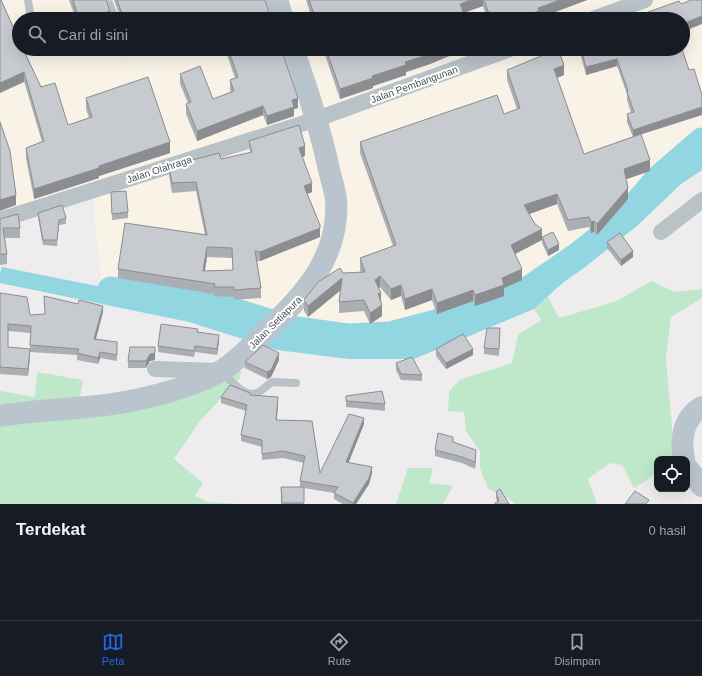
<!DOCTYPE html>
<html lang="id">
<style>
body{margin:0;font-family:Arial,sans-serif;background:#242831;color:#f1f3f6}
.controls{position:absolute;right:12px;bottom:12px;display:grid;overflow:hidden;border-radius:8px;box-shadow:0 4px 16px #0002}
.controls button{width:36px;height:36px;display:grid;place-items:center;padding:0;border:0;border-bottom:1px solid #363941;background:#171b24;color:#f1f3f6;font:20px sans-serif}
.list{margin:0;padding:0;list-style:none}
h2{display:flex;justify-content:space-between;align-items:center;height:52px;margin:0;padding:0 16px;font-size:17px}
h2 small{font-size:13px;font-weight:400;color:#9ea1a6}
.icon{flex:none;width:22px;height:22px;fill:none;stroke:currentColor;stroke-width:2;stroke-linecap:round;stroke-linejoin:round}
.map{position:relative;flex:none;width:702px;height:504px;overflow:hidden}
.search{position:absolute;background:#171b24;box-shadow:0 4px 16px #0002;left:12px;right:12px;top:12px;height:44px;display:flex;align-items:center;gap:10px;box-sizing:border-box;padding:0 14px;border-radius:22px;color:#9ea1a6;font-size:15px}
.sheet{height:116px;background:#171b24}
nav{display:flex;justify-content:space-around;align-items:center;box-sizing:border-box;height:56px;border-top:1px solid #363941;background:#171b24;font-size:11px;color:#9ea1a6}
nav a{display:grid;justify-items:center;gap:2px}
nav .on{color:#2563eb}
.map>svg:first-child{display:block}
</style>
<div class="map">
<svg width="702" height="504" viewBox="0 0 702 504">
<rect width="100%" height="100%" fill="#efeced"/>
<path fill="#f9f2e6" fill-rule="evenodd" d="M0,0H702V148L671,174L632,216L563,272L535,291L493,314L437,335L358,341L258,326L192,305L102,287L92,190L0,220ZM19,19H683V49H19Z"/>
<path fill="#bfe8cb" d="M651,281L675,292L702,289V298L671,317L666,358L672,427V459H657V472L646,481L634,488L622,465L610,463L588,479L597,504H516L503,495L488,489L480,468V451L466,431L464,412L448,411L449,392L459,380L512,363L518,335L541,320L534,309L548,297L559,318L617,301Z
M241,370L240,378L200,421L174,459L203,483L195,496L208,502L238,504H0V391L35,397L37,372L83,380L77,415L163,405Z
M408,468H433L429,483L453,486L443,504H396Z"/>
<path fill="#91d6e0" d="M702,148V170L681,184L637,226L580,267L534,309L414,359H349L277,350L189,322L0,283V273L2,267L192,305L258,326L358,341L437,335L493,314L535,291L563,272L632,216L671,174Z"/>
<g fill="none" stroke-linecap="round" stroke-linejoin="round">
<path stroke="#91d6e0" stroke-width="27" d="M111,290L223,308L291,329L349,337L390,335L458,317L522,294L576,257L624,219L658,179L702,141"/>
<path stroke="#b9c2c7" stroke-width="8" d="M28,0L31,19
M108,0L115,19
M126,49L128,52
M222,372C230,380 246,400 259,392C264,389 267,385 272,382L296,383"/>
<path stroke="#b9c2c7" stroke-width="16" d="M593,19L645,0
M0,220L317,119L510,49
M661,232L702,200
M155,369L220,371"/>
<path stroke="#bac4cc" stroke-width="22" d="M277,0L283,19
M0,416C45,408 91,410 135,400C161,395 198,384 221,371C237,361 251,346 264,333C303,297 340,257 336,200C335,189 330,176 328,165C319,125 307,88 293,49
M684,459C680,439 683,418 702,407
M687,468L702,486"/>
</g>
<path fill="#abaeb2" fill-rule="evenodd" d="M0,0H1L41,87L68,125L89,118L86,109V98L170,153L99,176V178L34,199L26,158V148L42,142Z
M69,0H106L110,19H76Z
M114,0H265L271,19H121Z
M306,0H587L539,18V19H487L483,6L463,13L466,19H312Z
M184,49H207L186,56Z
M225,49H281L298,108L294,109V116L267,125L263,115L197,141L186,114V104L188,103L180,84V74L213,99L231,92L230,90V80L235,78Z
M323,49H466L430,64L406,72V75L373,86V88L340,99Z
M579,49H682L641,135L650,171L626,179L628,199L597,235L594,232L591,233L589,227L568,231L557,204L529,214L542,240L515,254L522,280L504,288V296L475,306L473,301L437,314L432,300L405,310L401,296L391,300L380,287L379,288L381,303L382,316L370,324L364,311L339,313V302L341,290L308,317L304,311V300L343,273H361L360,269V258L393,246L360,153V142L504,114L517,109L507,80V70L564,75L557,78L584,154L633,137L627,122V114L631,113L627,100V94L617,66L586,75Z
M249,141L305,156L302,157L312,192L307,194L320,235V237L260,261H257L261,288V298L234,300V297L214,296V294L118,278V269L205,235L196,191L172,193L169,176V166L221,159L250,153ZM207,257L232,258L233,270L205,271Z
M111,192L128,212V218L112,220Z
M38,213L66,218V224L59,225L57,246L43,245L38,218Z
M0,219L20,228V238H4L7,254V264L0,265Z
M542,237L559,250L548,256L542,243Z
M607,242L633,257L621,266L607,248Z
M0,293L30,315L103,312L96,339L117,342V361L100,358L98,364L77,360V355L30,352V333L8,331V347L30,355L28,376L0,374Z
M198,332L219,341L217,355L195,352L194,357L158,352V346Z
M500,334L499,356L484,354V348Z
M436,349L473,355L446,369L436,356Z
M155,360L150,361L146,368H128V361Z
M279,360L271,377L267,379L245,368V362Z
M396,363L422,375V381L401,380L396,370Z
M250,395L278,403L277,420L320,473L364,424L348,463L372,473L369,484L356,504H343L334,499V493L304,488V504H281V487H300V481L304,463L283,458L262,460V447L241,441V435L246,411L221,403V397Z
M346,396L385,404V411L346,407Z
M453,442L476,456L475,469L462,463L435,456V450Z
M496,492L509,504H495V503L497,502L496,498Z"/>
<path fill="#8b8d91" d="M471,0H483V6L460,14V4Z
M560,0H587L539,18V19H514L538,8Z
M110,11V19H87Z
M176,13V19H157Z
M702,16V24L687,30V22Z
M690,29V37L683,39V31Z
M186,49H207L186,56Z
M442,49H466L430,64L406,72V75L373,86V88L340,99V89L405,62Z
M617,59V66L586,75V67Z
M564,65V75L554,79V69Z
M24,72V82L0,93V83Z
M298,98V108L294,109V116L267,125V116L292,100Z
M263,106V115L197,141V131Z
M702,107V115L633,137V130Z
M170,142V153L99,176V178L34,199V189L99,166Z
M305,146V156L299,158V148Z
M650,160V171L624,180V169Z
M312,183V192L304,195V186Z
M628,188V199L597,235V224Z
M557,194V204L524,216V205Z
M16,195V205L0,211V200Z
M594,221V232L591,233V222Z
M320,225V237L260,261V252Z
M542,229V240L511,256V245Z
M559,244V250L548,256V250Z
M207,247V257L203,281V271Z
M633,251V257L621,266V260Z
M522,269V280L504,288V296L475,306V295L502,278Z
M380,276V287L375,291V280Z
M342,278V289L308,317V306Z
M401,285V296L391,300V289Z
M432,289V300L405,310V299Z
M473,290V301L437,314V303Z
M381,293V303L378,294Z
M382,305V316L370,324V313Z
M103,306V312L94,345V339Z
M219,335V341L217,355V349Z
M155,347V360L150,361L146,368V361Z
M30,349V355L28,376V369Z
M473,349V355L446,369V363Z
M100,352V358L98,364V358Z
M279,353V360L271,377L267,379V372Z
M278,397V403L276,426V420Z
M364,418V424L346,469V462Z
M476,450V456L475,469V462Z
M372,467V473L369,484L356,504H353V503Z"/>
<path fill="#c7cacf" stroke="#8b8d91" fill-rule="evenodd" d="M0,0H1L19,40V49H23L41,87L55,83L68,125L92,117L86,98L148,77L170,142L99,166V168L34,189L26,148L44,141L24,72L0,83Z
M73,0H106L110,11L87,19H79Z
M117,0H265L271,19H178L176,13L157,19H124Z
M309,0H471L460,4L466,19H316Z
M484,0H560L538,8L539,11L514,19H491Z
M691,0H702V16L687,22L690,29L683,31V19H629L679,1L681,4Z
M228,49H281L298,98L292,100L294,107L267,116L263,106L197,131L186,104L191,102L180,74L200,66L213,99L234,91L230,80L238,77Z
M326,49H442L430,54L405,62L406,65L372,76L373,78L340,89Z
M558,49L564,65L554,69L584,154L641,134L650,160L624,169L628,188L597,224L594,221L591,222L589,217L568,220L557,194L524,205L535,224L542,229L511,245L522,269L502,278L504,285L475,295L473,290L437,303L432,289L405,299L401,285L391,289L380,276L375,280L381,293L378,294L382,305L370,313L364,300L339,302L342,278L308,306L304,300L318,282L340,268L343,273L365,272L360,258L396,245L360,142L497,95L504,114L520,108L507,70Z
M581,49H682L689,70L694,69L702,95V107L633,130L627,114L634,112L627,92L628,91L617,59L586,67Z
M0,122L10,151L16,195L0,200Z
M299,125L305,146L299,148L312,183L304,186L320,225V228L260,252L255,251L261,288L234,290V287H214L215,284L118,269L125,223L207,235L196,182L172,183L169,166L219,153L221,159L252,152L249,141ZM207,247L232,248L233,270L203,271Z
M126,191L128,212L112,214L111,192Z
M62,205L66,218L59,220L57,240H43L38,213Z
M18,214L20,228H3L7,254H0V219Z
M553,232L559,244L548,250L542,237Z
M620,233L633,251L621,260L607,242Z
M0,293L27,297L30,315L45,314L44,296L78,304L79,300L103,306L94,339L117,342V355L100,352L98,358L77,353L79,349L30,345L31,326L8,324V347L30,349L28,369L0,367Z
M161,324L198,329L197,332L219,335L217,349L195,346L194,351L158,346Z
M487,328H500L499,349L484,348Z
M463,334L473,349L446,363L436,349Z
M263,345L279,353L271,370L267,372L245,362Z
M130,347H155V353L150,354L146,361H128Z
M412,357L422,375L401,374L396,363Z
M230,385L250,393V395L278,397L276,420L312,421L320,473L349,414L364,418L346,462L372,467L369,478L353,503L334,493L338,487L300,481L305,456L283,451L262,454V440L241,435L247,405L221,397Z
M382,391L385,404L346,401V396Z
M438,433L453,437V442L476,450L475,462L462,457L435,450Z
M281,487H304V503H282Z
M500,489L509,504H495V503L499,501L496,492Z
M635,491L649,500L646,504H625Z"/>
<g text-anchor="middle" stroke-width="4" stroke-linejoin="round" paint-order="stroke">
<g font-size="10" fill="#475157" stroke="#fff">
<text transform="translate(414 84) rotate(-20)" y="4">Jalan Pembangunan</text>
<text transform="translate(159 169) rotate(-18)" y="4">Jalan Olahraga</text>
<text transform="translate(275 322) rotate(-45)" y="4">Jalan Setiapura</text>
</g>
</g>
</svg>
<div class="controls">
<button><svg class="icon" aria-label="locate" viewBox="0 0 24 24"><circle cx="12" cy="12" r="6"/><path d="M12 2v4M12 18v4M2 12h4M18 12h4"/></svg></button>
</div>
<div class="search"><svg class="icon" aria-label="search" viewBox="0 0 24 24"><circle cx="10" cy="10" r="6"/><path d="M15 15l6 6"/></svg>Cari di sini</div>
</div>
<section class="sheet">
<h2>Terdekat<small>0 hasil</small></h2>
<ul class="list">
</ul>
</section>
<nav>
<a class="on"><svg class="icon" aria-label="map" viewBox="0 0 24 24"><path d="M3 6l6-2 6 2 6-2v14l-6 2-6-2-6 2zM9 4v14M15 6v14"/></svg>Peta</a>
<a><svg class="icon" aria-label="directions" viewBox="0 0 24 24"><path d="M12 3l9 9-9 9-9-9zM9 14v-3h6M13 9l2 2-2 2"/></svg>Rute</a>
<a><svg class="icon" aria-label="saved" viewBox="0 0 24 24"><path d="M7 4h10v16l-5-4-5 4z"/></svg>Disimpan</a>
</nav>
